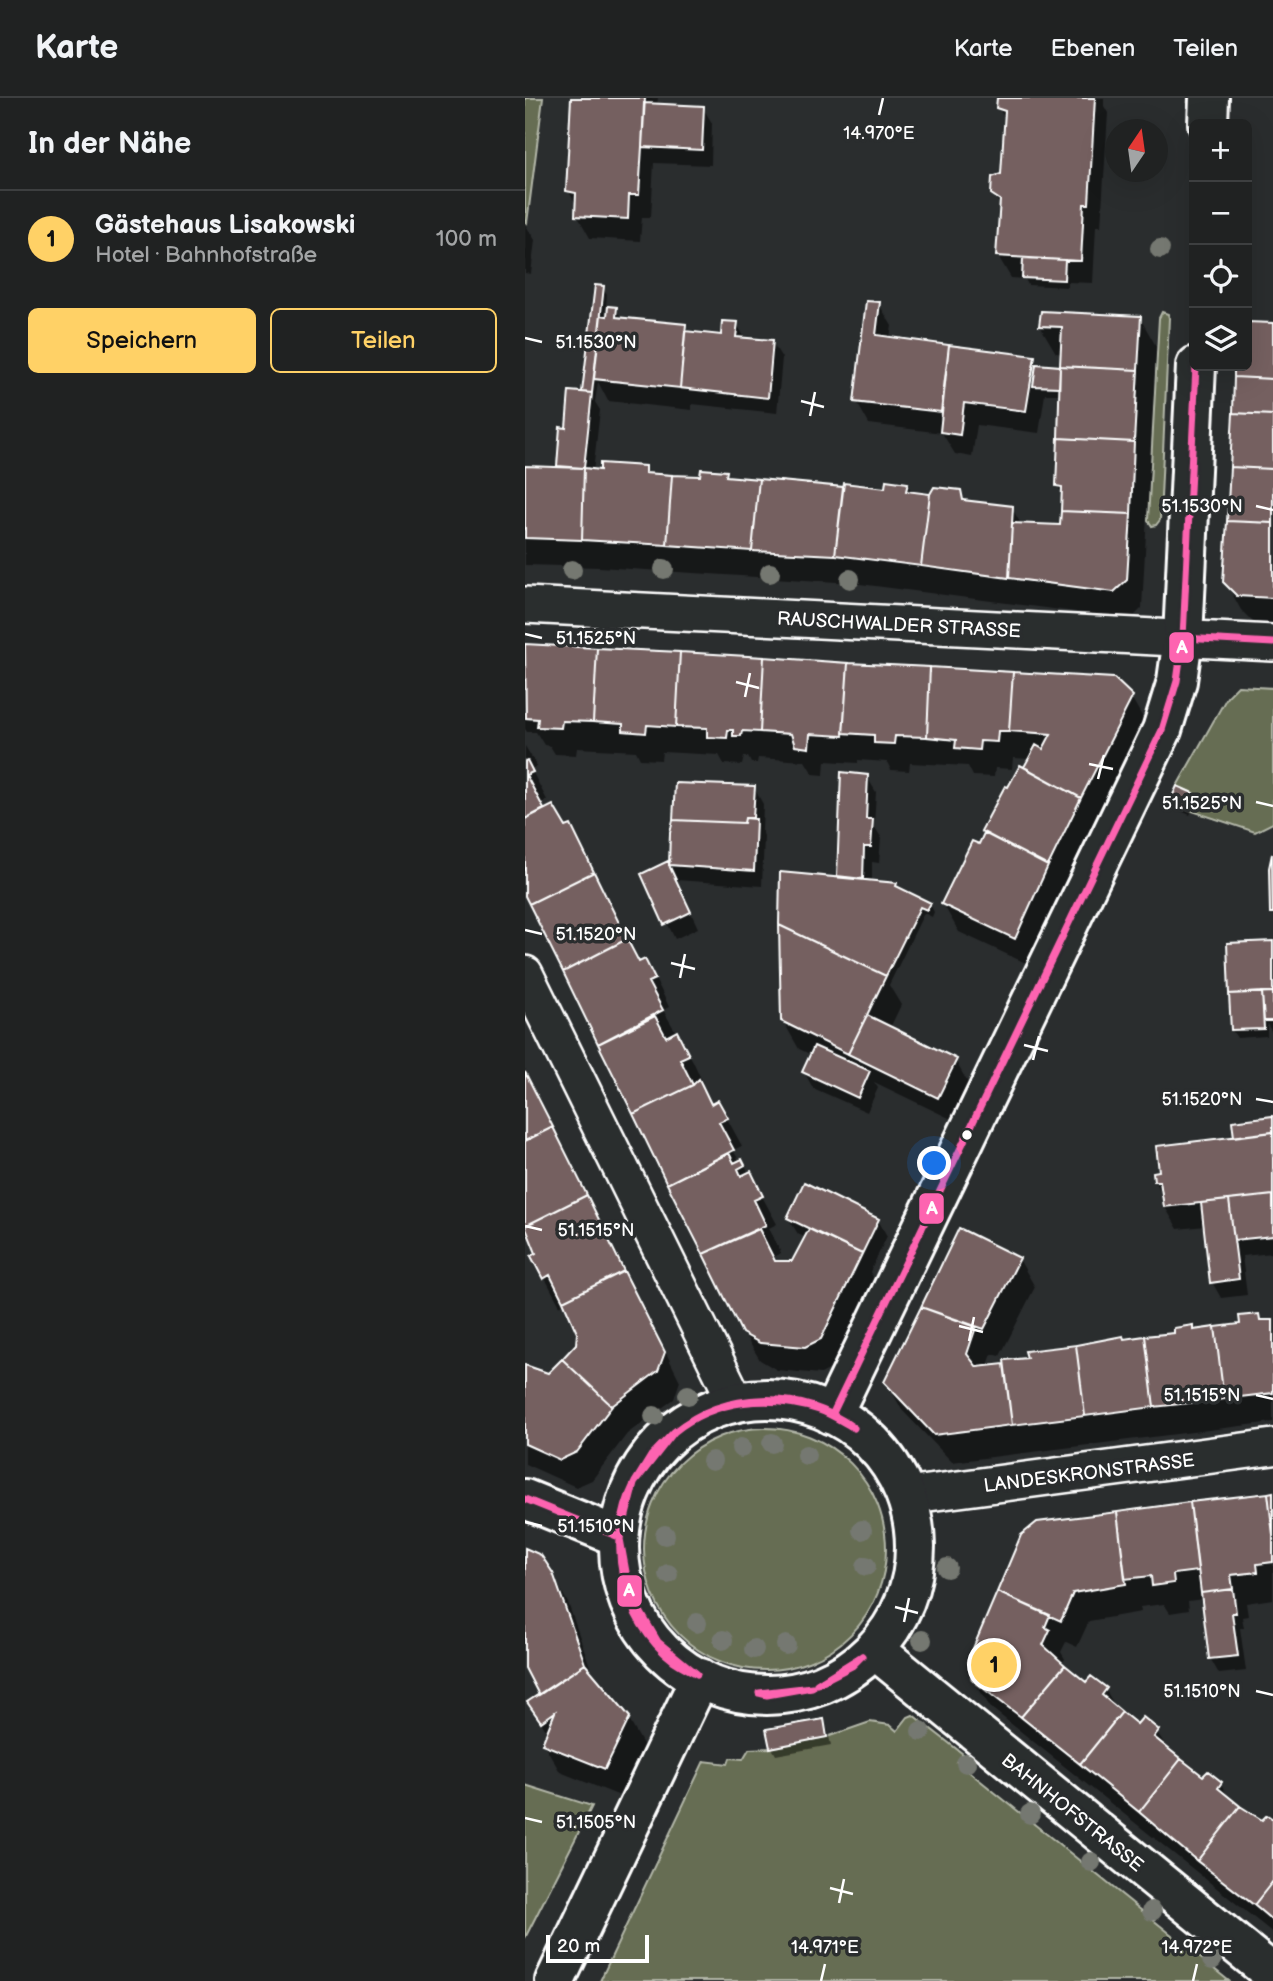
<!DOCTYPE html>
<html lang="de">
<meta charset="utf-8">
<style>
body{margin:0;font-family:"Balsamiq Sans",sans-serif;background:#282a2a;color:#f1f3f6}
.controls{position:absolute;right:21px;top:21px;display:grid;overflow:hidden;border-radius:10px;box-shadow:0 7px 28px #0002}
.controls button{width:63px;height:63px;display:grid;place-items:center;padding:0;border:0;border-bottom:2px solid #3d3f40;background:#202222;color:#f1f3f6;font:35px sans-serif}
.compass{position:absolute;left:580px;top:21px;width:63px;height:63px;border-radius:50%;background:#202222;box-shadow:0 7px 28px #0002;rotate:13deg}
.scale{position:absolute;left:21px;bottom:18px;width:103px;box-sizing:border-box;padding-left:7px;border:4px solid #fff;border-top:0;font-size:19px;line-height:24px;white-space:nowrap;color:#fff;-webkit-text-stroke:5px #2a2d2e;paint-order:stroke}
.you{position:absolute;left:410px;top:1066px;width:24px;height:24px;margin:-18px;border:5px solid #fff;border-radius:50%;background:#1a73e8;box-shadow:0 0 0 10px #1a73e833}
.badge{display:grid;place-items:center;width:46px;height:46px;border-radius:50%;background:#ffd166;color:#111;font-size:23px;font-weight:700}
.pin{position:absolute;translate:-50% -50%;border:4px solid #fff;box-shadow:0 2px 7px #0006}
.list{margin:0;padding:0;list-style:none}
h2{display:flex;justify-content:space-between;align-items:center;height:91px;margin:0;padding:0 28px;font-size:30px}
h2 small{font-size:23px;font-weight:400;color:#a2a4a5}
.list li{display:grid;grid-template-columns:46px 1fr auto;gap:21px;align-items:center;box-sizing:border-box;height:98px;padding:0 28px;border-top:2px solid #3d3f40}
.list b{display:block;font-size:26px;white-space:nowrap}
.list p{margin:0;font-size:23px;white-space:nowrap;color:#a2a4a5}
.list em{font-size:23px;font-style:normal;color:#a2a4a5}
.actions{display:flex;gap:14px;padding:21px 28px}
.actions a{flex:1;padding:16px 0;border:2px solid #ffd166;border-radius:10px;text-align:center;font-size:24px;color:#ffd166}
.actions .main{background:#ffd166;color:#111}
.icon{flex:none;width:38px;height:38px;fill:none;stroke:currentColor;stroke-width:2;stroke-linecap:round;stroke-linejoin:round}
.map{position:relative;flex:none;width:748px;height:1883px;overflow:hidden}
header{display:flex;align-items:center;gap:42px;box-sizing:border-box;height:98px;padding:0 35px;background:#202222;border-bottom:2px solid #3d3f40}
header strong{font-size:33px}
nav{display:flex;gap:38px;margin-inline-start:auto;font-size:24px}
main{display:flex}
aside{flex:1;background:#202222}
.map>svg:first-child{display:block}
</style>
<header>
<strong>Karte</strong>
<nav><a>Karte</a><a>Ebenen</a><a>Teilen</a></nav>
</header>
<main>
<aside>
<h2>In der Nähe<small></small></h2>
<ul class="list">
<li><span class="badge">1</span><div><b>Gästehaus Lisakowski</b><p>Hotel · Bahnhofstraße</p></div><em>100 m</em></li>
</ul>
<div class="actions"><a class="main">Speichern</a><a>Teilen</a></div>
</aside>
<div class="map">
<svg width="748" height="1883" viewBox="0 0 748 1883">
<rect width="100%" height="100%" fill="#2a2d2e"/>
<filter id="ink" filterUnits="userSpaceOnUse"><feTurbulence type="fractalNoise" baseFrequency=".0143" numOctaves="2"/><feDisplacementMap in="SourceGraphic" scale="14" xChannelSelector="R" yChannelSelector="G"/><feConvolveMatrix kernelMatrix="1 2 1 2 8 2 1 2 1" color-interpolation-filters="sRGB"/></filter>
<g filter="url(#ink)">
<path fill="#666d52" stroke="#b2b6a8" stroke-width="2" d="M0,0H18L2,125L0,124Z
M637,214L643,216L644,220L635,422L631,427L627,428L623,422L634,220Z
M713,588L748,590V725L730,734L661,711L668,695L652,688L702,599Z
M119 1451a121 121 0 1 1 242 0a121 121 0 1 1-242 0Z
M388,1617L438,1656L432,1664L704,1883H75L179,1663L203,1666L205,1660L218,1661L224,1651L245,1650L302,1639L345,1624L365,1627L372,1633L383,1619Z
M0,1687L67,1708L0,1840Z"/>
<path fill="#0007" d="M48,0H133L132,7L178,10L187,25L186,67L129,65L126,119H117L115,143L65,140L52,117V108L43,92Z
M473,0H579V8L583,15L576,128H571L568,185L542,184V189L503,187L500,181L486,180L473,158L476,109L468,96L478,77L481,23L473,9Z
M0,126L10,142L6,176L0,175Z
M78,190L82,197L80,219H83L91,211L97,221L160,228L164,236L197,239L212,226L221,242L247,244L257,260L252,315L167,306V312L83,303L73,284L70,304L75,312L68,374L119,370L124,377L177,380L201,375L204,380L320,391L361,392L382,386L387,395L406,398L435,394L441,404L487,410L497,428L537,429L539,398L532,388L536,296H520L514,335L452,327L447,359L430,356L417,335L344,326L331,303L354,206L367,228L365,240L509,259L513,268L534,269L537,275L538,256L531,255L515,228L615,220L631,248L617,510L606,521L327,485L74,469L0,467V370H37L34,368L43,331L60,296L59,293Z
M722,226L748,227V526L729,525L716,512L700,483L711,268H722Z
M0,547L588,582L606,599L622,627L505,867L434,834L418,806L455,749L460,737L458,733L505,661L488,660L487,671L470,670L469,679L448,678L443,668L385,665L384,673L366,672L362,664L333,662V665L300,663L299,677L288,676L280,663L233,660L232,665H226L223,659H219L217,667L199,666L194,657L137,654L136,662L115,661L111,653L52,650L51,657L30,656L25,648L19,647L11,634H2L0,631Z
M0,648L12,668L6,671L22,702L15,706L19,713L41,731L45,729L115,865L119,863L135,890L144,909L138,912L168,963L178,985L175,987L187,1008L193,1004L217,1048L208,1052L215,1064L217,1063L225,1076L252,1126L244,1130L256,1155L248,1159L251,1165H268L281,1140L273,1136L263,1120L353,1122L362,1138L345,1174L352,1186L311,1268L296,1276L252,1272L235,1262L218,1234L0,794Z
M342,679L351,694L349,728L356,739L354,765L347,764V784L371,786L374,791L405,806L409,814L407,819L399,815L364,887L376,907L365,930L430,962L443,985L426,1021L349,984L353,990L342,1014L288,990L279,974L287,957L274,951L258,923L316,781L314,778Z
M229,690L238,706L237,733L239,738L237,788L151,782L173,830L150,841L118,776L147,763Z
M667,697L671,704L665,717L651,711L647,703Z
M748,760V817L745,770Z
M748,844V936L742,926V938L712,940L707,932L704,846Z
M0,971L155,1283L149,1301L102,1336L67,1382L51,1389L0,1366V1269L23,1277L53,1246L54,1234L40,1205L35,1208L8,1158L14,1156L4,1136L0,1138Z
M748,1020V1155L717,1158L722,1197L696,1200L687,1184L680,1128L653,1131L640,1109L639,1098L630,1083Z
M435,1133L494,1161L510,1189L475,1258L467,1256L462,1270L599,1243L651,1237L667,1229L669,1233L716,1227L733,1218L737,1224L748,1223V1324L427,1364L377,1312L361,1283Z
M748,1396V1501L721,1505L723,1518L717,1519L719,1530H715L721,1573L694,1576L685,1560L678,1501L663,1503L664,1512L645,1515L639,1506L615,1509L616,1514L564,1523L552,1549L541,1544L536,1554L540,1561L537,1566L561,1587L580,1591L592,1611L612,1628L632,1634L644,1653L678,1681L683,1675L696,1686L705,1702L738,1724L748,1723V1835L465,1609L448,1581L513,1425Z
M0,1452L27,1476L43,1505L69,1580L103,1620L119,1648L95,1698L35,1674L19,1646L23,1636L5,1605L16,1597L0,1566Z
M298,1623L302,1630L306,1647L251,1657L247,1650L243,1633Z"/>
<path fill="#746160" stroke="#fff" stroke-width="2" d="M46,0H120L114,97H104L103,121L50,118L51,95L41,93Z
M472,0H570L564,106H559L556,163L471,158L475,102L466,96L467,79L476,76L480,13L471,10Z
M119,5L179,8L177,52L117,49Z
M498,160L540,162L539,182L497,180Z
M70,187L79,188L67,295L57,294Z
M341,203L355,204L351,237L424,247L416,314L329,304Z
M83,208L92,209L91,219L161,226L155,290L69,281L76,217L82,218Z
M516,213L616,218L613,272L535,268L537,229L514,228Z
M197,223L213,224L211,239L248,242L243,300L155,290L160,233L196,237Z
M722,224L748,225V281L709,279V268H722Z
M424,247L510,258L501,313L439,305L435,337L415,334Z
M511,266L535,268L534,289L508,288Z
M535,268L613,272L609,344L533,340Z
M709,279L748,281V317L708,315Z
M44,293L67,295L59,370L32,368L35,329L41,330Z
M708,315L748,317V371L705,369Z
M533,340L609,344L606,416L536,413L537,389L531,388Z
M75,365L120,368V375L147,377L142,447L57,442L59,370L75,372Z
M0,368L59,370L57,442L0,440Z
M705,369L748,371V425L702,423Z
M176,371L202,373L201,378L234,381L227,453L142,447L147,377L175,378Z
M234,381L318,389L310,457L227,453Z
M361,382L383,385L381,393L405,396L396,468L310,457L319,385L360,390Z
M409,389L436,392L438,402L488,408L484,480L396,468L405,396Z
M536,413L606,416L602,482L589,494L484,480L487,425L535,427Z
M702,423L748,425V500L712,498L698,484Z
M0,546L72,550L68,624L37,623L36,630L12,629L13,621L1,620Z
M72,550L155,554L151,629L122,627L121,635L98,633V626L68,624Z
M155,554L239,559L235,634L217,633L216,638H208V632H203L202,640L182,639V630L151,629Z
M239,559L323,565L318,638L285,636L284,650L270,648L266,636L235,634Z
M323,565L405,569L402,639L370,638L369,646L349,645V637L318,635Z
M405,569L488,574L484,633H473L472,644L455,643L454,652L430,650L431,642L402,639Z
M488,574L589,580L608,598L556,700L499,669L511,647L518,651L526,636L484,633Z
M2,662L8,674L1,677L19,711L0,721V663Z
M495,667L556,700L523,768L456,733L480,688L483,689Z
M316,674L343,677L341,721H348L346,749H339L338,781L312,778Z
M150,685L230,688L228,720H220L219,725L148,722Z
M652,688L668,695L661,711L645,703Z
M28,707L41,729L46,727L69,774L4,806L0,798V721Z
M220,720L231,721L229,773L144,767L145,735L148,722L219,725Z
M459,735L523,768L490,841L416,806L447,743L454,746Z
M747,756L748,815H745L744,770Z
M145,762L144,767L166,814L139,827L116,776Z
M69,774L102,841L38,874L4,806Z
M255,774L372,785L371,788L406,805L402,812L395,809L361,878L254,827Z
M254,827L361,878L323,956L256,923Z
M102,841L114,864L120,861L130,881L123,884L138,912L73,946L38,874Z
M748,843V894L704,896L702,845Z
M737,894H748V923H739Z
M737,894L739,931L706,932L704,896Z
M342,917L432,961L413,1000L323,956Z
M130,918L141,939L152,933L164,957L155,961L168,987L108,1016L73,946Z
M289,948L345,973L333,1000L277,974Z
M0,974L28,1029L0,1043Z
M174,981L186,1006L193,1002L203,1020L194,1024L209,1052L142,1086L108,1016L168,987Z
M748,1018V1034L709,1039L707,1023Z
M28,1029L62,1097L0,1128V1043Z
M748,1034V1097L639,1109L635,1083H629L628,1074L634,1073L631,1048Z
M204,1055L209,1065L217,1061L220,1067L213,1071L216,1078L226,1073L238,1098L229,1102L241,1127L178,1156L142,1086Z
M279,1084L354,1121L337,1156L262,1120Z
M62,1097L99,1173L38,1203L25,1177L18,1181L6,1158L11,1155L0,1128Z
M748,1097V1138L709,1142L704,1102Z
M704,1102L714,1181L685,1185L676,1105Z
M434,1130L495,1160L459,1231L396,1209Z
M234,1131L250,1163H267L284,1131L337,1156L296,1241L280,1249L235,1245L217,1235L178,1156Z
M99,1173L140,1254L133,1273L87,1308L37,1261L51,1246L52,1235L38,1203Z
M396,1209L451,1229L442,1256L452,1269L479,1266L487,1327L409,1337L359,1284Z
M734,1216L735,1222H748V1295L699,1301L690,1229L715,1226L714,1218Z
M668,1227V1232L690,1229L699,1301L629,1309L620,1238L649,1235V1230Z
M598,1238L599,1241L620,1238L629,1309L560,1318L551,1247Z
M551,1247L560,1318L487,1327L479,1262L502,1260L500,1253Z
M37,1261L87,1308L52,1354L35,1362L0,1346V1267L23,1275Z
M748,1394V1437L743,1395Z
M743,1395L748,1437V1464L732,1466L733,1474L706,1477L708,1491L676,1495L665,1404Z
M665,1404L673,1473L648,1476L649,1485L627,1488L626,1478L600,1481L592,1414Z
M592,1414L601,1486L548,1495L536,1523L472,1494L496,1437L512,1424Z
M0,1450L16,1457L28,1475L60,1566L14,1597L0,1570Z
M708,1491L711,1515H707L713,1558L684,1561L676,1495Z
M472,1494L525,1517L520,1529L525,1532L518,1547L540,1567L496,1619L447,1582L443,1562Z
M60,1566L105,1619L80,1671L17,1646L30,1614L16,1624L2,1604Z
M540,1567L561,1584L566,1578L582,1590L577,1597L597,1614L555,1666L496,1619Z
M597,1614L612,1626L618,1619L634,1632L629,1639L656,1661L614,1714L555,1666Z
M299,1621L302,1639L245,1650L241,1631Z
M656,1661L678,1678L683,1673L697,1684L693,1690L715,1708L672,1763L614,1714Z
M715,1708L737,1722L742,1717L748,1721V1783L729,1807L672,1763Z
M748,1783V1823L729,1807Z"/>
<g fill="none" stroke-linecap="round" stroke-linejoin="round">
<g stroke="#fff" stroke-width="40">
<path id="street" d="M0,507L748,545
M0,876L211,1304
M381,1398L748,1349"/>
</g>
<g stroke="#fff" stroke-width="44">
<path id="secondary" d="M683,26L684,0
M94 1449a148 148 0 1 1 296 0a148 148 0 1 1-296 0Z
M307,1317L637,632L652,583L658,540L671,268
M0,1401L94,1439
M349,1551L748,1876
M30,1883L175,1580"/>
</g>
<use href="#street" stroke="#2a2d2e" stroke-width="35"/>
<use href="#secondary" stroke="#2a2d2e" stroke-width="38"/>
<g stroke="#2a2d2e" stroke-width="12">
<path id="bus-1" d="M658,540L748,545
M307,1317L637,632L652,583L658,540L671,268
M149,1334C200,1292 276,1291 329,1330
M149,1334C190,1301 246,1296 294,1312C306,1316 318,1324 329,1330
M110,1384L126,1358L149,1334
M110,1384L149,1334
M109,1386L95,1441L105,1496L133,1544L172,1576
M109,1386C80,1444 96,1523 149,1563C156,1568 165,1572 172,1576
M0,1401L94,1439
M292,1586L337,1558
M292,1586L327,1568L337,1558
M234,1595L242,1597L287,1589
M234,1595L287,1589"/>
</g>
<use href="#bus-1" stroke="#fd64b0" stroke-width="7"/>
</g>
<g fill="#757871">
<circle cx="635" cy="151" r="10"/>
<circle cx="139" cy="471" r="10"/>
<circle cx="47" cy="472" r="10"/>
<circle cx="245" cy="475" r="10"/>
<circle cx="325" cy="481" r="10"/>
<circle cx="163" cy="1297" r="10"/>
<circle cx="129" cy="1318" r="10"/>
<circle cx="247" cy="1345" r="10"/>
<circle cx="216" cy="1350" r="10"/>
<circle cx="281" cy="1357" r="10"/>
<circle cx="187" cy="1363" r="10"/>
<circle cx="337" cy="1432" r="10"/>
<circle cx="140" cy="1437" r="10"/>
<circle cx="341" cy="1468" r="10"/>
<circle cx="422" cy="1470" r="10"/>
<circle cx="143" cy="1476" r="10"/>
<circle cx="172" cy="1525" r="10"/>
<circle cx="198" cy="1542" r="10"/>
<circle cx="397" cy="1542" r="10"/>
<circle cx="261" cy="1547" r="10"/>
<circle cx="229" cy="1551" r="10"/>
<circle cx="396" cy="1633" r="10"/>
<circle cx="441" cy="1665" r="10"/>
<circle cx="505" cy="1716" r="10"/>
<circle cx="566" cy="1764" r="10"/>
<circle cx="627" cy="1813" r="10"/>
<circle cx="687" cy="1862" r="10"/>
</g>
</g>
<path fill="none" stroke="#fff" stroke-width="2.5" d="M354,17L358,0M0,240L17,244M276,303L299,309M285,318L290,294M731,408L748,412M0,536L17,540M211,584L234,590M220,599L225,575M564,666L588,671M573,681L579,657M731,704L748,708M0,832L17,836M146,865L170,871M155,880L160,856M499,947L523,953M508,962L514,938M731,1001L748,1004M0,1128L17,1132M434,1228L458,1234M444,1243L449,1219M731,1297L748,1301M0,1424L17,1428M370,1509L393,1515M379,1524L384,1500M731,1593L748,1597M0,1720L17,1724M305,1790L328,1796M314,1805L319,1781M296,1883L300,1866M668,1883L672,1866"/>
<circle fill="#fff" stroke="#2a2d2e" stroke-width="2.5" cx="442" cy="1037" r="6"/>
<g text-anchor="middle" stroke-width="7" stroke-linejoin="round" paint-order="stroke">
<g font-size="19" fill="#fff" stroke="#2a2d2e">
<text transform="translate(374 526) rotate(3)" y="7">RAUSCHWALDER STRASSE</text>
<text transform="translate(564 1374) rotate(-7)" y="7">LANDESKRONSTRASSE</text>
<text transform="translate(548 1714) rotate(39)" y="7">BAHNHOFSTRASSE</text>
</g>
</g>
<g font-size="18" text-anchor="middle" fill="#fff" stroke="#2a2d2e" stroke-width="7" stroke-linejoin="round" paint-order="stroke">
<text x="354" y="41">14.970°E</text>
<text x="71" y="250">51.1530°N</text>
<text x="677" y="414">51.1530°N</text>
<text x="71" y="546">51.1525°N</text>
<text x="677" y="711">51.1525°N</text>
<text x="71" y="842">51.1520°N</text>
<text x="677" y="1007">51.1520°N</text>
<text x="71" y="1138">51.1515°N</text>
<text x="677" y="1303">51.1515°N</text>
<text x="71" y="1434">51.1510°N</text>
<text x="677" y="1599">51.1510°N</text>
<text x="71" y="1730">51.1505°N</text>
<text x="300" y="1855">14.971°E</text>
<text x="672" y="1855">14.972°E</text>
</g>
<g stroke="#2a2d2e" stroke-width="2.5">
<rect x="643" y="533" width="27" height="33" rx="7" fill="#fd64b0"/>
<rect x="393" y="1094" width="27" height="33" rx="7" fill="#fd64b0"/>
<rect x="91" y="1476" width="27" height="34" rx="7" fill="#fd64b0"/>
</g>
<g font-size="19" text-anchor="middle" font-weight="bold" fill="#fff">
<text x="657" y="556">A</text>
<text x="407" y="1117">A</text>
<text x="104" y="1499">A</text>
</g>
</svg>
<div class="controls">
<button>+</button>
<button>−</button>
<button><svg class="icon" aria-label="locate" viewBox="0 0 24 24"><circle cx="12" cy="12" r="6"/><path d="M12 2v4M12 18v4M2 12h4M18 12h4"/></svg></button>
<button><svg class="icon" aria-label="layers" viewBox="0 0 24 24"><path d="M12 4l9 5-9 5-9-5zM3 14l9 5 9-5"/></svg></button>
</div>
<svg class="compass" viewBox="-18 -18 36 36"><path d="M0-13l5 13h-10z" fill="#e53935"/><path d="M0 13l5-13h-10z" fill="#a2a4a5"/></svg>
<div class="scale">20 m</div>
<div class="you"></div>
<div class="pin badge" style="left:469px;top:1567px">1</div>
</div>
</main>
